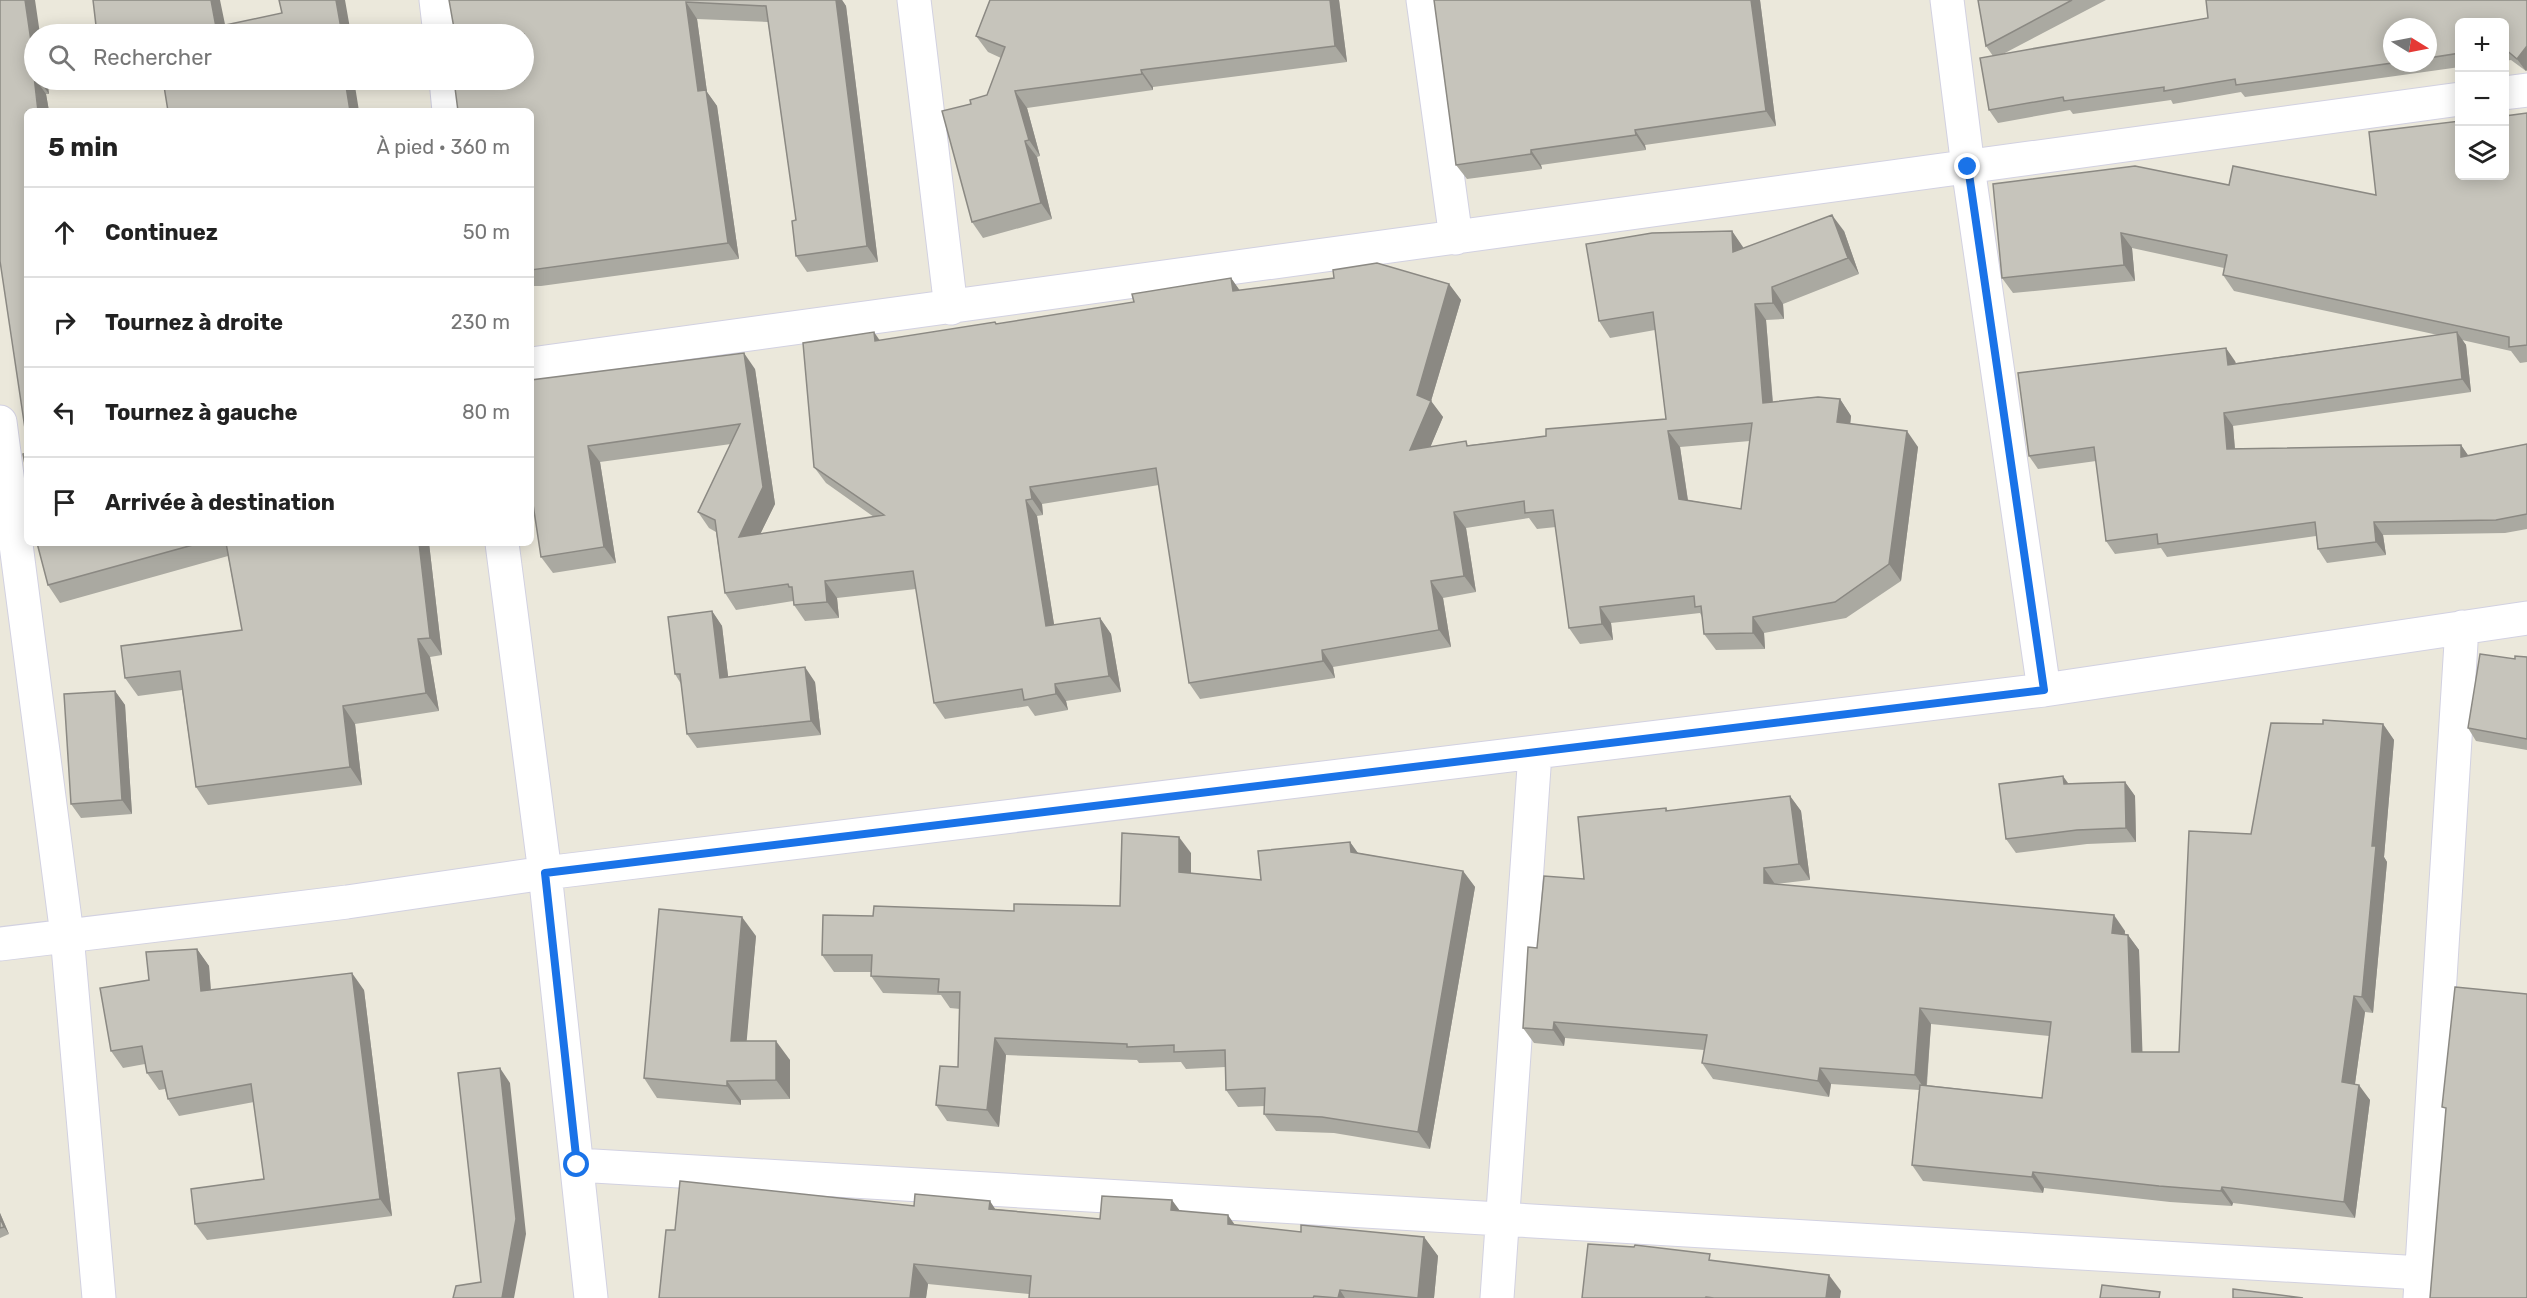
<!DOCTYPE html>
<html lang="fr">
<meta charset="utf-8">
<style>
body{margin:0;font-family:Rubik,sans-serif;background:#f2f2f2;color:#222}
.controls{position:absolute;right:18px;top:18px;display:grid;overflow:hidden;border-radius:9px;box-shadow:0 3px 15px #0003}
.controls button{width:54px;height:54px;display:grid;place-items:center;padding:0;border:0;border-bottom:2px solid #e0e0e0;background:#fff;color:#222;font:30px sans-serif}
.compass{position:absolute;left:2383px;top:18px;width:54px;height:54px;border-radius:50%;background:#fff;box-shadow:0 3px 15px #0003;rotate:100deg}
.stop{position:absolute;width:18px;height:18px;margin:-14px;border:4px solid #1a73e8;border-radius:50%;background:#fff}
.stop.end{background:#1a73e8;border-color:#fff;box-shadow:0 2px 6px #0008}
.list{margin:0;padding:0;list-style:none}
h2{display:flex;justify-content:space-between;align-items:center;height:78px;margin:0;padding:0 24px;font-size:26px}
h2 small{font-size:20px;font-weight:400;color:#767676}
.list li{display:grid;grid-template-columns:39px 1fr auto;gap:18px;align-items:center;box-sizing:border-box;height:90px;padding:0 24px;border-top:2px solid #e0e0e0}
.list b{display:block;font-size:22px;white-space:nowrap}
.list em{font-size:20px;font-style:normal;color:#767676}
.icon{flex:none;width:33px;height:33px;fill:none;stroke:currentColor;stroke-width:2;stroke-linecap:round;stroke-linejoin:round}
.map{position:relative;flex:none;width:2527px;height:1298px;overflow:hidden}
.search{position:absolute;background:#fff;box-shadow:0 3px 15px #0003;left:24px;top:24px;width:510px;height:66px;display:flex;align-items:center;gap:15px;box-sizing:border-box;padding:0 21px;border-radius:33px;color:#767676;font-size:22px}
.panel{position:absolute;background:#fff;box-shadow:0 3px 15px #0003;left:24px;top:108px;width:510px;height:438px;border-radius:9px}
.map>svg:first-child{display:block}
</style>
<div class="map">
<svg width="2527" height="1298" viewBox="0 0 2527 1298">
<rect width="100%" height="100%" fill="#ebe8db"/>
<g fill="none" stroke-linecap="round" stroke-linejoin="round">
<g stroke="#d2d1e1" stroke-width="35">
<path id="minor" d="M436,0L440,34
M914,0L951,308
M1423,0L1456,238
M1947,0L1968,167L2044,690
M446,80L449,111
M2504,93L2527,90
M531,364L2460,99
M0,422L67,935L99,1298
M502,543L545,873L591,1298
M0,944L347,902L545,873L2044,690L2527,618
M577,1165L2422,1273
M1497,1298L1535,753
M2420,1298L2462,627"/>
</g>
<use href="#minor" stroke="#fff" stroke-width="33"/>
</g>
<path fill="#aaa9a1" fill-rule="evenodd" d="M449,0H842L846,6L878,262L807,272L796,256V220L768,22L697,19L707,92L717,106L739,259L541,286H531V111L524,80Z
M990,0H1339L1347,62L1153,87V90L1027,108L1040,156L1037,157L1052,219L983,238L972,222L971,104L987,95L1001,58L988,52L976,36Z
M1434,0H1760L1776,126L1645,145L1646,150L1541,165L1542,169L1467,179L1456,165Z
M1978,0H2106L2003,54L2527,0V70L2526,71L2511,60L2505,61V22H2460V67L2245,97L2241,92L2173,104L2171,100L2073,114L2070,110L1998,123L1989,110L1993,56L1986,46ZM2428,27V63H2392Z
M34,34V80H47L49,94H46L49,111H27Z
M108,80H354L164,82L115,89Z
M2527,113V362L2520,363L2511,351L2462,340L2466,345L2471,392L2233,426L2235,449L2461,445L2468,456L2527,444V529L2505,533L2383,535L2386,555L2327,563L2318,549L2316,536L2167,557L2161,548L2115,554L2106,541L2096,461L2038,469L2029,456L2235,361L2236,363L2438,335L2234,291L2223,275L2224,268L2132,248L2135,281L2013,293L2002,278L2229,185L2376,195Z
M1732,231L1743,248L1844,231L1859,274L1783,304L1784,319L1766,320L1773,402L1840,399L1851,416L1850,423L1918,447L1901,581L1846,618L1764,633L1765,649L1716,650L1704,634L1702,617L1700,613L1611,623L1613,640L1580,644L1569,628L1556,527L1537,529L1529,518L1466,528L1476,592L1443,598L1451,647L1333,667L1335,678L1200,699L1189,683L1159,485L1042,504L1043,515L1037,516L1054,625L1100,618L1111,634L1121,692L1066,701L1068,710L1035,716L1028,706L945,719L934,703L916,589L837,598L839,618L805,621L794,605L793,601L736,610L725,593L716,532L709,528L698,512L731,444L600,462L616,563L553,573L541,557L531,380L755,369L775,504L760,534L874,517L826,483L814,467L880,341L995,322L997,324L1134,302L1231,278L1240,291L1449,284L1461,300L1431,401L1443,417L1430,447L1469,445L1546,436L1666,419L1655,330L1610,338L1599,321ZM1750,441L1741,509L1688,500L1680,447Z
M37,543H429L442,655L430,657L439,711L355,724L362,785L208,805L196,787L182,690L138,696L125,678L242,630L228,556L60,603L48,585Z
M712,611L722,626L728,677L815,682L821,735L697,748L687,734L681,684L675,674Z
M2527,657V750L2476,741L2468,728L2515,659Z
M115,691L125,705L132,814L81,818L71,804Z
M2383,724L2394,740L2384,857L2387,862L2373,1013L2365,1012L2355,1084L2370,1100L2355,1218L2233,1203L2232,1206L2170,1202L2044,1188L2043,1193L1923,1181L1912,1165L1919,1090L1831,1084L1829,1097L1713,1079L1702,1063L1704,1050L1565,1038L1564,1046L1534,1043L1523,1028L1537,948L1584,879L1666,808L1668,811L1790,796L1801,811L1810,880L1776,884L2125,931V934L2128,935L2139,950L2142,1052H2179L2251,834ZM1931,1024L2049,1036L2042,1098L1927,1085Z
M2125,782L2135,796L2136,842L2087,844L2016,853L2006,839L2068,783Z
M1350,842L1358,853L1463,871L1475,887L1430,1149L1334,1133L1276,1131L1264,1114L1265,1106L1238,1107L1226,1090L1225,1067L1186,1069L1181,1062L1139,1063L1137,1060L1006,1055L999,1127L947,1121L936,1105L958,1067L960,1009L950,1008L941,995L883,993L871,976V972H834L822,955L873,916L1014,911L1120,906L1191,853V873L1261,880Z
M756,936L746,1041L790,1060V1099L741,1100V1105L657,1098L644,1078Z
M197,949L209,966L211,990H364L392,1216L207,1240L195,1224L264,1179L254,1102L179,1116L168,1099L165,1089L159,1090L147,1073L145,1064L123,1068L111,1051L149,980Z
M914,1206L995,1209L1100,1219L1179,1210L1235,1225L1301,1232L1424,1237L1438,1256L1434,1298H1029V1294L928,1284L926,1298H659L675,1230Z
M0,1213L9,1234L0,1238Z"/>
<path fill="#8b8983" d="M25,0H35L40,34H34V62Z
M211,0H220L227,34L216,27Z
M336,0H345L351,34H342Z
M835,0H842L846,6L878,262L867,246Z
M1330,0H1339L1347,62L1335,46Z
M1751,0H1760L1776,126L1766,111Z
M686,2L697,19L707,92L717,106L739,259L728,243L698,91Z
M2527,46V70L2526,71L2517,59Z
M1141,70L1153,87V90L1142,74Z
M34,80H36L46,94L49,111H38Z
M39,80H47L49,94Z
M345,80H354L359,111H350Z
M1015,91L1027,108L1040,156L1029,140Z
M1635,130L1645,145L1646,150L1636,135Z
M1025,141L1037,157L1052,219L1041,203Z
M1531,150L1541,165L1542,169L1531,154Z
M1832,215L1844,231L1859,274L1848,258Z
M1732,231L1743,247L1744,268L1733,252Z
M2121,233L2132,248L2135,281L2124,265Z
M1231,278L1243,295L1233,291Z
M1449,284L1461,300L1431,401L1443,417L1422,467L1410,450L1417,395Z
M1772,287L1783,304L1784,319L1773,303Z
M1755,304L1766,320L1774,419L1763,403Z
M874,332L885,348L875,341Z
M2457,332L2466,345L2471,392L2462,379Z
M2226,348L2235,361L2238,378L2228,365Z
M744,353L755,369L775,504L751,553L739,537Z
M1840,399L1851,416L1849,438L1837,422Z
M2224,413L2233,426L2236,462L2227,449Z
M1668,431L1680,447L1690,515L1679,499Z
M1907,431L1918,447L1901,581L1889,564Z
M2461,445L2470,458L2461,457Z
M588,446L600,462L616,563L604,547Z
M1030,487L1042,504L1043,515L1032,499Z
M1026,500L1037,516L1057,643L1046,626Z
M1454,512L1466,528L1476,592L1464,576Z
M2374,522L2383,535L2386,555L2376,542Z
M419,543H429L442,655L430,638Z
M825,581L837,598L839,618L827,602Z
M1431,581L1443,598L1451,647L1439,630Z
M1600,607L1611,623L1613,640L1602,624Z
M712,611L722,626L730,692L720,678Z
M1753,617L1764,633L1765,649L1753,633Z
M1100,618L1111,634L1121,692L1109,676Z
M418,639L430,657L439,711L426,693Z
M1322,650L1333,667L1335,678L1323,661Z
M805,667L815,682L821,735L811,721Z
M1055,684L1066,701L1068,710L1056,694Z
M115,691L125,705L132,814L122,800Z
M343,706L355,724L362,785L350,767Z
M2383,724L2394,740L2384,857L2387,862L2373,1013L2362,997L2372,846Z
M2063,776L2073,790L2064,784Z
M2125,782L2135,796L2136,842L2126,828Z
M1790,796L1801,811L1810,880L1799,864Z
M1179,837L1191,853V889L1179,872Z
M1350,842L1362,859L1351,852Z
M1764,868L1775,884L1764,883Z
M1463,871L1475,887L1430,1149L1418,1132Z
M2114,915L2125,931L2123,949L2112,933Z
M742,917L756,936L745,1060L731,1041Z
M2128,935L2139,950L2143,1067L2132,1052Z
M197,949L209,966L212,1008L201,991Z
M352,973L364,990L392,1216L380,1199Z
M2354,996L2365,1012L2353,1098L2342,1082Z
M1920,1008L1931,1024L1926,1091L1915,1075Z
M1554,1022L1565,1038L1564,1046L1553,1030Z
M995,1038L1006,1055L999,1127L987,1110Z
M776,1041L790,1060V1099L776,1080Z
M500,1068L510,1083L526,1234L514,1298H502Z
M1820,1068L1831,1084L1829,1097L1818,1081Z
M727,1081L741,1100V1105L727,1086Z
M2359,1085L2370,1100L2355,1218L2344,1202Z
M2033,1172L2044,1188L2043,1193L2032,1177Z
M2222,1187L2233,1203L2232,1206L2221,1191Z
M1172,1200L1186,1219L1171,1210Z
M990,1201L1003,1221L989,1209Z
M0,1213L9,1234L4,1227L0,1218Z
M1228,1215L1242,1235L1228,1224Z
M1424,1237L1438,1256L1434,1298H1418Z
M914,1264L928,1284L926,1298H910Z
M1829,1275L1841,1291L1840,1298H1826Z
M1340,1290L1345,1298H1338Z"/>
<path fill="#c6c4bb" stroke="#8b8983" stroke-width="1.5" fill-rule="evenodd" d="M0,0H25L34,62V76L38,111H27V442L0,261Z
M93,0H211L216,27L282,13L279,0H336L342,34H97Z
M449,0H836L867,246L796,256L792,221L796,220L766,6L686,2L698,91L706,90L728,243L531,270V111H458L454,80H524V34H455Z
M990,0H1330L1335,46L1141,70L1142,74L1015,91L1029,140L1025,141L1041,203L972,222L942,111L971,104L970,100L987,95L1005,47L976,36Z
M1434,0H1751L1766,111L1635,130L1636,135L1531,150V154L1456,165Z
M1978,0H2072L1986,46Z
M2206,0H2527V46L2517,59L2505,49V22H2460V53L2428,58V27H2392V63L2236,85L2235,79L2164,91V87L2064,101L2063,97L1989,110L1980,58L2208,18Z
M163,80H345L350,111H168Z
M2527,113V345L2509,347V337L2223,275L2227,255L2121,233L2124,265L2002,278L1993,184L2135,166L2229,185L2233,166L2376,195L2369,132L2460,121V176H2505V116Z
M1832,215L1848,258L1772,287L1773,303L1755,304L1763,403L1818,397L1840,399L1837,422L1907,431L1889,564L1835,602L1753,617V633L1704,634L1701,606L1695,607L1694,596L1600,607L1602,624L1569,628L1553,510L1525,513L1524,501L1454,512L1464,576L1431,581L1439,630L1322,650L1323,661L1189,683L1156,468L1030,487L1032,499L1026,500L1046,626L1100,618L1109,676L1055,684L1056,694L1024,700L1022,689L934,703L913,571L825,581L827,602L794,605L792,587H789L788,584L725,593L715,520L698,512L740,424L588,446L604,547L541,557L531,491V380L744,353L763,487L739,537L884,515L814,467L803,343L874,332L875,341L995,322L996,324L1134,302L1132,294L1231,278L1233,291L1334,278L1333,270L1377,263L1449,284L1417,395L1431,401L1410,450L1466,441L1467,446L1546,436V429L1666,419L1653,312L1599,321L1586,244L1652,233L1732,231L1733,252ZM1752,423L1741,509L1679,499L1668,431Z
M2457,332L2462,379L2224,413L2227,449L2461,445V457L2527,444V514L2496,520L2374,522L2376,542L2318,549L2315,522L2158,544L2157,534L2106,541L2094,447L2029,456L2018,373L2226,348L2228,365Z
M27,453V474L23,454Z
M37,543H200L48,585Z
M226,543H419L430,638L418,639L426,693L343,706L350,767L196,787L180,671L125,678L121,646L242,630Z
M712,611L720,678L805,667L811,721L687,734L680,674H675L668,617Z
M2480,654L2515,659V656L2527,657V739L2468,728Z
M115,691L122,800L71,804L64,694Z
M2323,720L2383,724L2372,846H2376L2362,997L2354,996L2342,1082L2359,1085L2344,1202L2222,1187L2221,1191L2159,1186L2033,1172L2032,1177L1912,1165L1920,1085L2042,1098L2051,1022L1920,1008L1915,1075L1820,1068L1818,1081L1702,1063L1707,1035L1554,1022L1553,1030L1523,1028L1528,947L1537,948L1544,876L1584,879L1578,817L1666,808V811L1790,796L1799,864L1764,868V883L2114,915L2112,933L2128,935L2132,1052H2179L2189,831L2251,834L2271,723L2323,724Z
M2063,776L2064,784L2125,782L2126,828L2077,830L2006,839L1999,784Z
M1122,833L1179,837V872L1261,880L1258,851L1350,842L1351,852L1463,871L1418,1132L1322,1117L1264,1114L1265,1088L1226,1090L1225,1050L1174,1052V1045L1127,1047V1044L995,1038L987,1110L936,1105L940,1066L958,1067L960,992H938L939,979L871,976L872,955H822L823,915L873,916L874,906L1014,911V904L1120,906Z
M659,909L742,917L731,1041H776V1080L727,1081V1086L644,1078Z
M197,949L201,991L352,973L380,1199L195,1224L191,1189L264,1179L251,1084L168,1099L162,1071L147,1073L142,1046L111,1051L100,988L149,980L146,952Z
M2455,987L2527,994V1298H2430L2446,1108L2442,1107Z
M500,1068L516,1219L502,1298H453L456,1286L481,1282L458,1073Z
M680,1181L914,1206L915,1194L990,1201L989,1209L1100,1219L1102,1196L1172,1200L1171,1210L1228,1215V1224L1301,1232V1225L1424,1237L1418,1298L1340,1290L1338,1298L1314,1296L1313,1298H1029L1031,1276L914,1264L910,1298H659L666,1230H675Z
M0,1218L4,1227L0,1228Z
M1588,1244L1634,1247L1635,1245L1710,1254L1709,1260L1829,1275L1826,1298H1714L1706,1297L1705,1298H1582Z
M2102,1285L2160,1292L2159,1298H2100Z
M2233,1289L2303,1298H2233Z"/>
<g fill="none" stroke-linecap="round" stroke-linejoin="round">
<path stroke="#1a73e8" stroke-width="8" d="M577,1165L545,873L2044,690L1968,167"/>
</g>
</svg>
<div class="controls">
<button>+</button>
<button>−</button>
<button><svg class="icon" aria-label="layers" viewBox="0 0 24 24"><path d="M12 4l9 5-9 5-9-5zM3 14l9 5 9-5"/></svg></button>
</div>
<svg class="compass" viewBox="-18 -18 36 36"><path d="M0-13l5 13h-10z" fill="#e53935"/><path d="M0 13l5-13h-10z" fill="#767676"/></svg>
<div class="stop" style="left:577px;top:1165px"></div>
<div class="stop end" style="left:1968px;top:167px"></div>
<div class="search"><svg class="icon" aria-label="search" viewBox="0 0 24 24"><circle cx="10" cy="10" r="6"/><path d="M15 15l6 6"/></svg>Rechercher</div>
<section class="panel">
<h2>5 min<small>À pied · 360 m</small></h2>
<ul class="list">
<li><svg class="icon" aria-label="ahead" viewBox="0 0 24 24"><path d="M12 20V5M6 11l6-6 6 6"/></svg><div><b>Continuez</b></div><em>50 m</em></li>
<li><svg class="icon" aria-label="right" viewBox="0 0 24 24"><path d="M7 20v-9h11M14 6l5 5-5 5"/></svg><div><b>Tournez à droite</b></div><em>230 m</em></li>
<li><svg class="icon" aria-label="left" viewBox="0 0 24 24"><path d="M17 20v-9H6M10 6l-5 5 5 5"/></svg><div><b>Tournez à gauche</b></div><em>80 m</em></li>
<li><svg class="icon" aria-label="arrive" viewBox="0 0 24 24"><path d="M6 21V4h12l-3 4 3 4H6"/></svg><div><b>Arrivée à destination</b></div></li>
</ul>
</section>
</div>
